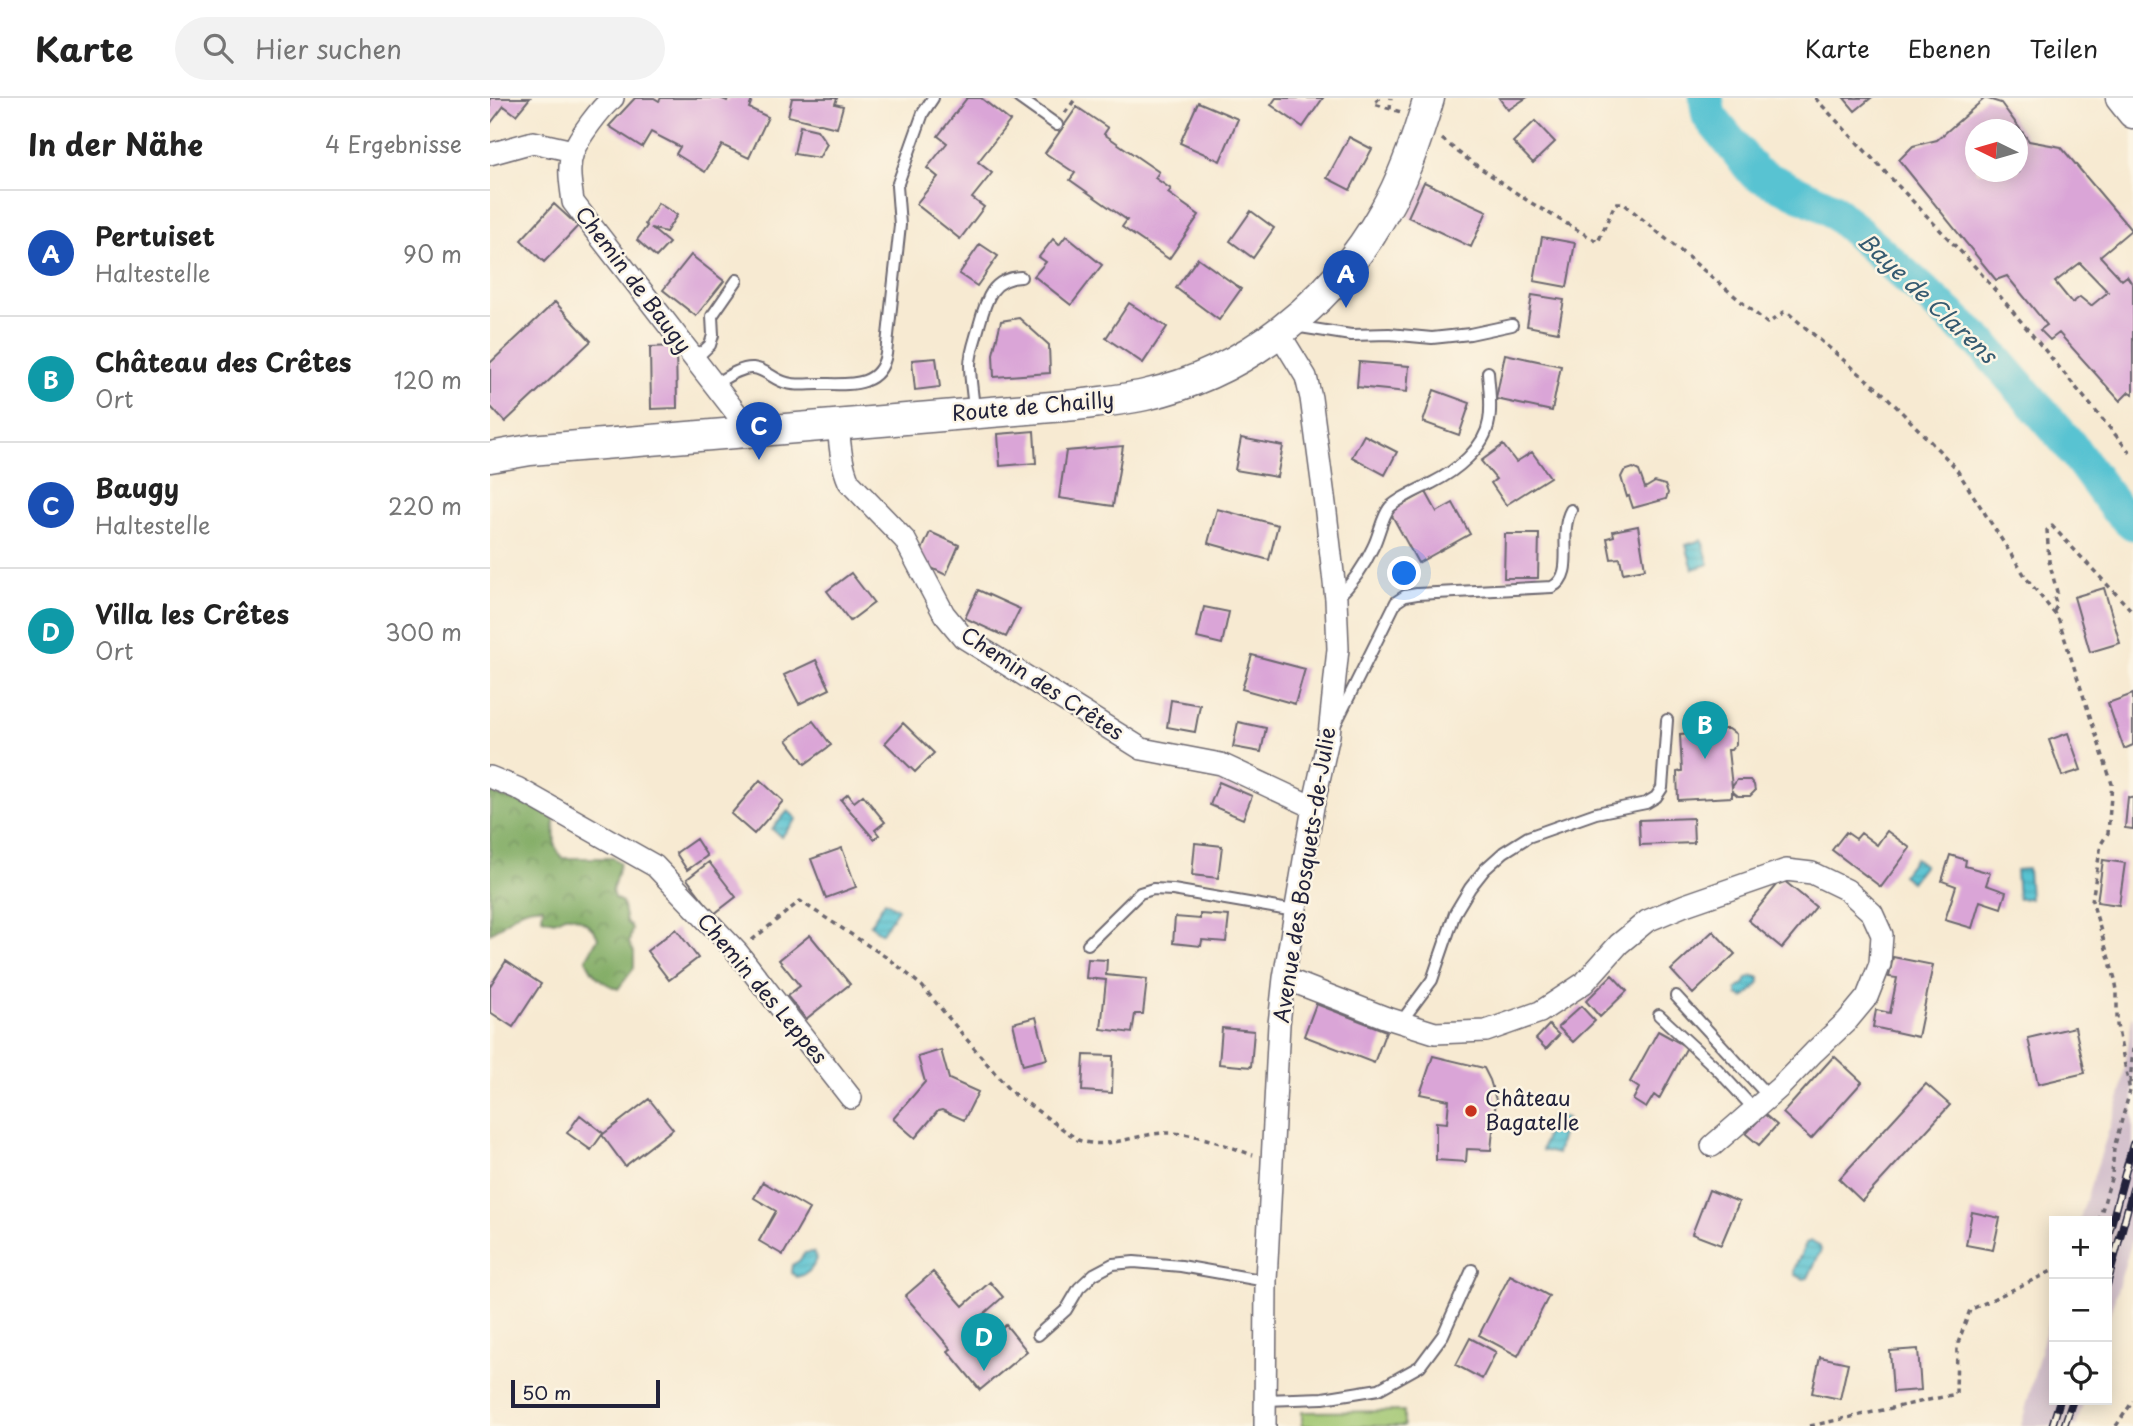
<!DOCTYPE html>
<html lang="de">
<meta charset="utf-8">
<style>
body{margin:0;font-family:"Playpen Sans",sans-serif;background:#f2f2f2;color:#222}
.controls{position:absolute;right:21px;bottom:21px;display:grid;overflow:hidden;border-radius:0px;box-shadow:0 4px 18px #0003}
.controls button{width:63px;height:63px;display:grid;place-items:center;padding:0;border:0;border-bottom:2px solid #e0e0e0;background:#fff;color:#222;font:35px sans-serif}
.compass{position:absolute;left:1475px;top:21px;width:63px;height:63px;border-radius:50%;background:#fff;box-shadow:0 4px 18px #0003;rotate:275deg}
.scale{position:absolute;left:21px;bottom:18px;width:149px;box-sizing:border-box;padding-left:7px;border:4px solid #22223b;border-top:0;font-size:19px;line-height:24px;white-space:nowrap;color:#22223b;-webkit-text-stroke:5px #fcf5e5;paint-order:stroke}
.you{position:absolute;left:915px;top:476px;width:24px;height:24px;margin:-18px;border:5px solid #fff;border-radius:50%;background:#1a73e8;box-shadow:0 0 0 10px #1a73e833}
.badge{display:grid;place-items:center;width:46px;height:46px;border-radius:50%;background:#c8321e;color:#fff;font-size:23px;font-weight:700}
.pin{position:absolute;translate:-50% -58px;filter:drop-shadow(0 2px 4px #0008)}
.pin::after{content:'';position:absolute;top:37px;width:24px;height:21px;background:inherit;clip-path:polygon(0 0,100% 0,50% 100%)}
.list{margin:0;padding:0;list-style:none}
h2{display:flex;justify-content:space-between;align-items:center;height:91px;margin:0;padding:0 28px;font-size:30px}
h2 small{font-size:23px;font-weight:400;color:#767676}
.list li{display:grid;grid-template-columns:46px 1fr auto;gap:21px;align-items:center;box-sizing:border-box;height:126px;padding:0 28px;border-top:2px solid #e0e0e0}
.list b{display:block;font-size:26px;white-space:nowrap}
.list p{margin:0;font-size:23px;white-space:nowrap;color:#767676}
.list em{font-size:23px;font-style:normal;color:#767676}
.icon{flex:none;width:38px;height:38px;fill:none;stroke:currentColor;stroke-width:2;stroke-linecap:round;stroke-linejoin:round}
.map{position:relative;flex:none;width:1643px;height:1328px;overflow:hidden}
header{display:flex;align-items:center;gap:42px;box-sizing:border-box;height:98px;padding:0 35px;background:#fff;border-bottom:2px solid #e0e0e0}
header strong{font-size:33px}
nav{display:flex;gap:38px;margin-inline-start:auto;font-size:24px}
.search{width:490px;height:63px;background:#f2f2f2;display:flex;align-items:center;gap:18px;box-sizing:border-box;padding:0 24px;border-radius:38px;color:#767676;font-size:26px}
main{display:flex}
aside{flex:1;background:#fff}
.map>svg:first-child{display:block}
</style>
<header>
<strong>Karte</strong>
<div class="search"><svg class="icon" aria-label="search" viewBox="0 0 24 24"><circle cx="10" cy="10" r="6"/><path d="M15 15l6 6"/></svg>Hier suchen</div>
<nav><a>Karte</a><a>Ebenen</a><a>Teilen</a></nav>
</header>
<main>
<aside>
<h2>In der Nähe<small>4 Ergebnisse</small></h2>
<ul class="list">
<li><span class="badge" style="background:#1a4fb4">A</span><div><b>Pertuiset</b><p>Haltestelle</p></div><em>90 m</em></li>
<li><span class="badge" style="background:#0f9aa8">B</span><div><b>Château des Crêtes</b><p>Ort</p></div><em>120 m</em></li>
<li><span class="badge" style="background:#1a4fb4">C</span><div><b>Baugy</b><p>Haltestelle</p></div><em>220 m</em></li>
<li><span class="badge" style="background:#0f9aa8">D</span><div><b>Villa les Crêtes</b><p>Ort</p></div><em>300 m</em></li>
</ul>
</aside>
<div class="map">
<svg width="1643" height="1328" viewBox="0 0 1643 1328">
<defs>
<pattern id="forest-crowns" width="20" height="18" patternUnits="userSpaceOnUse" patternTransform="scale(1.75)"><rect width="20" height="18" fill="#80ab63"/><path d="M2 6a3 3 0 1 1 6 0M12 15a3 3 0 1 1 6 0" fill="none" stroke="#688b53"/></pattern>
<pattern id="water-rules" width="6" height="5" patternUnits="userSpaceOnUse" patternTransform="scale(1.75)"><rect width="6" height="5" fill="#58c3d2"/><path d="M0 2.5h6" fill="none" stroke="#4ca7b5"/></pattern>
</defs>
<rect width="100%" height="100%" fill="#fcf5e5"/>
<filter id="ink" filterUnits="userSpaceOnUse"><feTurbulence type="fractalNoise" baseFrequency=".0143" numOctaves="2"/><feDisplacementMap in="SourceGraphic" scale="14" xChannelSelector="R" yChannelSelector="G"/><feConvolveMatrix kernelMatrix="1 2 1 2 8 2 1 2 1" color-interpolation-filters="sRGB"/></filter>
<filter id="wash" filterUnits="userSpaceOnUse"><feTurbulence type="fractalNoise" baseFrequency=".00686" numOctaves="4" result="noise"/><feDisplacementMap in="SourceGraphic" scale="28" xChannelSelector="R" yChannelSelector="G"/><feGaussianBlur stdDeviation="1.57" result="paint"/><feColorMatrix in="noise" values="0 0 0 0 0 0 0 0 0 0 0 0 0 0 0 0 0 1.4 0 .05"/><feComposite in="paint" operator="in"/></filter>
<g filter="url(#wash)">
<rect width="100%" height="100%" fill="#f7ead2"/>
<path fill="#d1bdcb" d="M1643,915V1139L1617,1226V1123H1589L1631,995Z
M1564,1201V1302H1594L1586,1328H1531Z"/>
<path fill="url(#forest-crowns)" stroke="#51664f" stroke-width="2" d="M0,695L53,712L64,721L65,748L72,760H123L130,765L122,793L124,800L132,804L136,824L142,830L139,845L144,854V870L128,891C112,885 103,878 96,861L108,840C104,829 87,816 75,818C71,819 68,822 64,823L52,820L53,809C27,807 21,823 0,835Z"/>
<path fill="#a0c671" stroke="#617456" stroke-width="2" d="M914,1313V1328H812V1314Z"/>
<path fill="url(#water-rules)" stroke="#3d7286" stroke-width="2" d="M1212,442L1219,466L1203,471L1196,447Z
M298,713L307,721L291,739L282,731Z
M1425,760L1434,767L1421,784L1412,777Z
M1538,771L1540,800L1528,801L1526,772Z
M395,803L408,811L392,835L380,827Z
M1264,878L1270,880L1269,886L1254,900L1247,897V891L1255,885L1257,880Z
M1062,1017L1076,1020L1067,1056L1052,1052Z
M1321,1143L1329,1147L1331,1152L1318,1180L1314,1181L1305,1177L1304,1172L1316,1145Z
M323,1154L327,1161C322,1171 318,1177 306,1179L301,1174L302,1167L309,1163L315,1155Z"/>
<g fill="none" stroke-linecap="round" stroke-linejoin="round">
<path stroke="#58c3d2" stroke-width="35" d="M1216,0L1219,18L1265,75L1340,110L1492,246L1579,346L1626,410L1643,425"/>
</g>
<g id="blocks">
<path fill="#daa5d7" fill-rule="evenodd" d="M0,0H40L26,17L14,8L0,26Z
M145,0H164L169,3L171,0H230L237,3L238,0H257L262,2L259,10L278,19L259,60L232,47L215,74L186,56L190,49L161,34L152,49L119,28Z
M302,0H347L345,6L353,8L347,30L298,18Z
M477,0H491L520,23L488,64L502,75L482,100L494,109L470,141L426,106L448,79L437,70L457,45L448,38Z
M786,0H833L813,29L781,7Z
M1009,0H1036L1018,12Z
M1354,0H1381L1365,13Z
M1495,0L1511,5L1539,43L1571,49L1641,132L1610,158L1632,182L1637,178L1643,187V296L1639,294L1630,303L1569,235L1560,242L1550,232L1557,227L1517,178L1506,182L1409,62L1423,48L1447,42ZM1486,32H1528V74H1486ZM1590,165L1618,194L1601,208L1590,199L1582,205L1565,184Z
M708,4L748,21L730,63L690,45Z
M587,9L618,30L614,36L669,74L665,80L681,91L678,95L709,117L679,161L632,129L637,122L580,82L585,75L555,55Z
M1045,23L1065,44L1043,65L1023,44Z
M310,28L327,32L337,46L329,60L304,56Z
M859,39L882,51L860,92L837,80Z
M934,84L997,113L981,149L918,119Z
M168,105L187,117L176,134L161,130L179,145L166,159L147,142L157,128L155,126Z
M64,106L88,128L54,164L31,142Z
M761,113L784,130L763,160L740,143Z
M576,138L612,167L581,207L544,178L556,164L549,159L563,141L569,147Z
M1052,139L1085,145L1077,189L1044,183Z
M490,146L508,158L487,188L469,176Z
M201,157L234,183L206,218L173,192Z
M708,160L751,191L729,222L686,190Z
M1042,197L1074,202L1068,234L1037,228Z
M65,204L101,243L15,324L0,308V265Z
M639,205L677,229L653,265L616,240Z
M529,220L559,247L560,275L504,279L503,256L511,223Z
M186,248L187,310L161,311L160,249Z
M1015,256L1071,268L1062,313L1006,301Z
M446,260L450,289L425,292L422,262Z
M869,264L919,268L917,294L867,289Z
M944,292L980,305L969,337L933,324Z
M544,333L546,365L510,368L508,336Z
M874,337L907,354L895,377L862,359Z
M751,340L793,348L787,379L745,372Z
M1013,347L1026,364L1042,354L1060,379L1016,407L1001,385L1006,381L991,363Z
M633,348L623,408L569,400L576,353Z
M1143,370L1149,373L1155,390L1165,384L1175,387L1178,395L1176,401L1143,410L1139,398L1137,399L1131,379L1134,373Z
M936,394L947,414L963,405L980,436L928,465L900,414Z
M727,411L788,427L779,462L718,445Z
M1148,428L1155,471L1133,475L1130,460L1121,461L1117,440L1124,438L1123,433Z
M440,434L469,447L456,477L427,463Z
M1015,436H1049L1048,480H1014Z
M361,475L384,505L360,523L337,493Z
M1614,490L1630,545L1600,554L1584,499Z
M488,492L530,511L516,539L475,520Z
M714,509L739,514L732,546L707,540Z
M762,557L815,571L805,606L752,591Z
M326,562L340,591L309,606L294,577Z
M1643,596V647L1634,651L1618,605Z
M681,602L710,607L705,634L677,629Z
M323,623L341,647L315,666L297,642Z
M748,624L776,630L771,654L743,649Z
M413,625L444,655L425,674L395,645Z
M1229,631H1239L1246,636V646L1241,652H1238L1242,689L1247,682H1260L1264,687L1265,693L1260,698H1248L1242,693V699L1188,702L1187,674L1192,673L1190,636L1227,633Z
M1578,635L1591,672L1572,678L1559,642Z
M270,682L293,703L264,736L241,716Z
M729,684L762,698L753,721L720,707Z
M358,696L364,704L373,697L395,724L385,732L389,737L384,741L351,702Z
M1638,699L1643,700V731L1635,730Z
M1203,720L1204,745L1150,747L1149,722Z
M1397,733L1420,750L1391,789L1342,752L1356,734L1366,741L1371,735L1387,747Z
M206,741L217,758L197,772L186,755Z
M705,745L732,748L728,780L702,777Z
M352,750L366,789L336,800L321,761Z
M1460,757L1476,762L1475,768L1500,775L1496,787L1516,794L1511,810L1490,803L1482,830L1455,822L1466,788L1452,783Z
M1613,762L1635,765L1629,807L1607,804Z
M219,764L246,799L224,816L197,781Z
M1292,781L1326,809L1292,850L1258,822Z
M710,816L739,818L736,844L712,842L711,848L683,845L685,819L710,821Z
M186,831L208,860L179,882L157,853Z
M1223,833L1245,856L1203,896L1181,872Z
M320,837L360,886L316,921L297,898L310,888L289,862Z
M1403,859L1443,867L1428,939L1383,929L1386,912L1400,915L1407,880L1399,879Z
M598,861L617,862L616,877L657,881L653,916H645L642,935L611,931L616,882L596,880Z
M16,863L51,886L23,929L0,914V888Z
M1122,877L1137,893L1110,919L1096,903Z
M826,906L896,933L884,965L814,938Z
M1091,908L1105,923L1083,944L1068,929Z
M546,919L557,961L533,967L523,925Z
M1059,927L1069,937L1056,951L1046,941Z
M1585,929L1595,975L1548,986L1538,940Z
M732,930L764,933L761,969L729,966Z
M1168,933L1197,949L1169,1001L1164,997L1156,1010L1143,1002L1149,990L1140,984Z
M451,952L459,981L488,994L474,1022L452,1012L448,1013L425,1040L403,1021L435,984L428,959Z
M594,957L623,958L622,995L592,993Z
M943,958L994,970L1000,982L1006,1002L1001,1052L977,1051L976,1064L946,1062V1024L957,1025L959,1002L930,996Z
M1344,958L1372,984L1321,1041L1293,1015Z
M1436,986L1460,1007L1372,1103L1349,1081Z
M159,1001L183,1031L135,1068L112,1037L101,1052L77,1035L90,1017L113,1035L112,1037Z
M1274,1016L1287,1027L1269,1047L1256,1036Z
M273,1084L319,1111L293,1157L269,1143L286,1113L264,1100Z
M1219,1092L1249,1104L1231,1147L1202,1136Z
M1482,1114L1510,1120L1503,1152L1476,1147Z
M443,1174L473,1208L500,1184L513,1199L480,1228L496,1244L516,1227L537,1253L490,1292L458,1253L461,1251L415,1198Z
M1020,1177L1059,1198L1028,1258L989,1237Z
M980,1240L1006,1254L992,1281L966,1267Z
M1428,1251L1431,1292L1403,1294L1400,1253Z
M1330,1259L1358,1265L1350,1301L1322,1295Z"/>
</g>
</g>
<g filter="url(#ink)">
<use href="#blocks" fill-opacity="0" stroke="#6d6870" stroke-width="2"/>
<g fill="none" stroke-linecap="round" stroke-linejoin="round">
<g stroke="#6d6870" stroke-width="14">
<path id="lane" d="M529,0L567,27
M804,228L861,237L899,236L942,240L980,236L1022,227
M204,262L220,247L223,237L222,218L247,182
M223,287C234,281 250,269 263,270C276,271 285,283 297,285C307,288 319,286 330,286C357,286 390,291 396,256L410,127L407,88L433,15L443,0
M484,312C483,297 480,282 480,267C480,257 484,245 487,235C495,208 498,180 531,179
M846,501C862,486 874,469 883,449C889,438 892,418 900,409C912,398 928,392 942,385C966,373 995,350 999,323C1002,307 999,290 998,274
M846,625L906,504L915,498L927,496L1062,489C1087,477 1067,437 1081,412
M598,846L650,795L663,791L683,792L805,813
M1186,898L1279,999
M1169,917L1227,971L1265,1012
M911,924L942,882L965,815L980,790L995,771L1014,754L1038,739L1106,715L1156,705L1166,699L1172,690L1177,622
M548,1237L576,1212L589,1190L604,1176L623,1166L644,1164L691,1168L776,1183
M775,1302L833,1300L889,1291L930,1268L953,1237L982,1172"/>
</g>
<g stroke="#6d6870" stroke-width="24">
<path id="street" d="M123,0C111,9 88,40 83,54C77,70 81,87 83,104L261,334
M0,56L43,44L83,53
M348,327C350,347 351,366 359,384L415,442L454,516L473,539L652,651L731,666L823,709
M0,679L27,690L165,768L247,854L361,1000
M794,880L894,919L945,935L996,933L1050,914L1094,885L1129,846L1157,823L1195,807L1296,772L1322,775L1357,792L1382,815L1392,837L1390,866L1377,899L1357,923L1324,954L1289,990L1222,1048
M775,1328L776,1183L789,926L794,880L823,709L839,637L848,551L846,501L835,406L821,300L816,279L789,235"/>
</g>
<g stroke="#6d6870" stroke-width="33">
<path id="secondary" d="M1631,0L1643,15
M0,359L40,352L586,307C609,304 632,302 655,297C756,275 844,203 894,114C914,80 928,38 939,0"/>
</g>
<path stroke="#6d6870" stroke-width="3.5" stroke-dasharray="5 5" stroke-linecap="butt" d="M889,0L884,6L911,14
M1325,0L1489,173L1643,358
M900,11L901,0
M575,15L586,0
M952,41L973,58L1038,103L1108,144L1124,108L1127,105H1133L1277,225L1280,224L1294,214H1297L1396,298L1465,369L1537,481L1568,520L1622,686L1618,735L1611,746L1602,803L1625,881L1627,892V927L1640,993
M1564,513L1567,508L1564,499L1567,494L1559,463L1557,432L1562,428L1643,514
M262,842L310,803L402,863L432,888L520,993L588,1042C619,1053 648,1034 679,1035C707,1035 737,1048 763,1057
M1640,985L1643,951
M1609,1123L1622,1077L1624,1050L1640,993
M1320,1328L1466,1296L1467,1248L1480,1212L1564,1172
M1626,1328L1643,1303"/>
<use href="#lane" stroke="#fff" stroke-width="10"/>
<use href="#street" stroke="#fff" stroke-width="21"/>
<use href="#secondary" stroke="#fff" stroke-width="30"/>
<g stroke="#22223b" stroke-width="8">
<path id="rail" d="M1617,1142L1643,1046
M1617,1187L1643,1091
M1562,1328L1570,1302
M1574,1328L1583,1302"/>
</g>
<use href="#rail" stroke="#fcf5e5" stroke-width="5" stroke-dasharray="16" stroke-linecap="butt"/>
</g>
</g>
<circle fill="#c8321e" stroke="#fcf5e5" stroke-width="2.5" cx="981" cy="1013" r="7"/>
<g text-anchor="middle" stroke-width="5" stroke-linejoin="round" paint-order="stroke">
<g font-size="21" fill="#22223b" stroke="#fcf5e5">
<text transform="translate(143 182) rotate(53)" y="7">Chemin de Baugy</text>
<text transform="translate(543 309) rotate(-5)" y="7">Route de Chailly</text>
<text transform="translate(552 586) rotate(33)" y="7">Chemin des Crêtes</text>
<text transform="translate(815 777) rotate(-81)" y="7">Avenue des Bosquets-de-Julie</text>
<text transform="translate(272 891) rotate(50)" y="7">Chemin des Leppes</text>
</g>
<g font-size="21" fill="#22223b" stroke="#fcf5e5" text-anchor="start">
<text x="995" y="1008">Château<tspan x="995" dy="24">Bagatelle</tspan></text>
</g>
<g font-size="23" font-style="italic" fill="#355a70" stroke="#fcf5e5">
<text transform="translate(1437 200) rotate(43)" y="8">Baye de Clarens</text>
</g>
</g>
</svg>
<div class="controls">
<button>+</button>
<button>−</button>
<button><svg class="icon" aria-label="locate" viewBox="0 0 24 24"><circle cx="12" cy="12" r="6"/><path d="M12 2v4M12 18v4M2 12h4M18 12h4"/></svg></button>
</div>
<svg class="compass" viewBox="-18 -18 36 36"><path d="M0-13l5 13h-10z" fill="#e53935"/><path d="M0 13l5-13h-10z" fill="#767676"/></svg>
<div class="scale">50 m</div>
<div class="you"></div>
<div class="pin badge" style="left:856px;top:210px;background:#1a4fb4">A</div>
<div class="pin badge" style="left:1215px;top:661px;background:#0f9aa8">B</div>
<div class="pin badge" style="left:269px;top:362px;background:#1a4fb4">C</div>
<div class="pin badge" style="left:494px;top:1273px;background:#0f9aa8">D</div>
</div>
</main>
